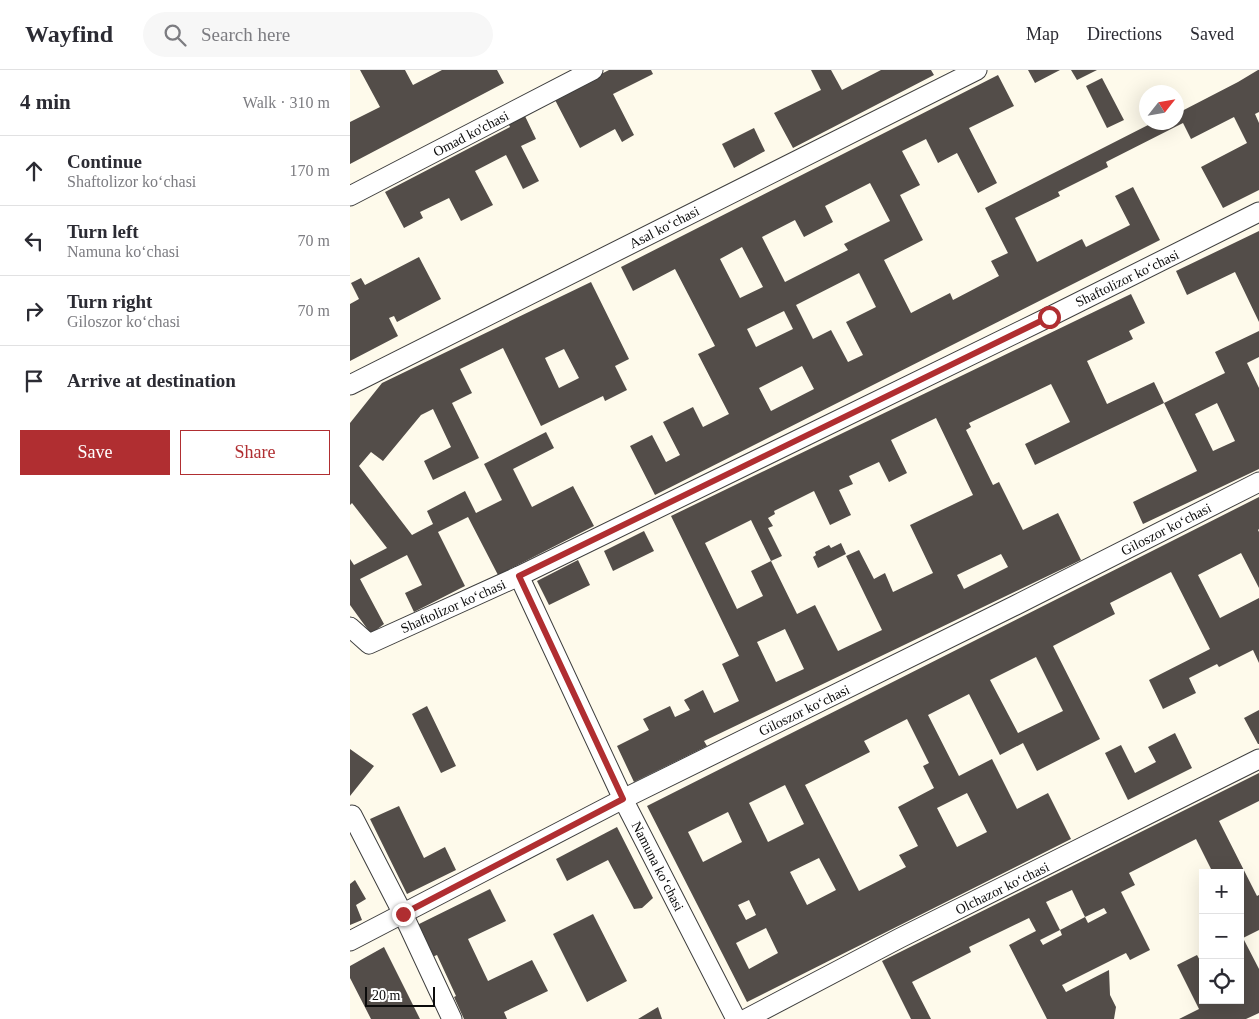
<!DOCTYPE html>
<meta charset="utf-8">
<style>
body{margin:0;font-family:"Times New Roman",serif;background:#f7f7f7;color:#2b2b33}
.controls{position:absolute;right:15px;bottom:15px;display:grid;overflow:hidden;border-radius:0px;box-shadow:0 5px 20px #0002}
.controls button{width:45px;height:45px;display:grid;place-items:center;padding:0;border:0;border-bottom:1px solid #e1e1e2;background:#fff;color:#2b2b33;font:25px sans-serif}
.compass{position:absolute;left:789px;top:15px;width:45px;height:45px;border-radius:50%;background:#fff;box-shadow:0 5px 20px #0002;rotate:59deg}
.scale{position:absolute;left:15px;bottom:12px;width:70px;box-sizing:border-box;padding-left:5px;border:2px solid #0b0b0b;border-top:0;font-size:14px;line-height:18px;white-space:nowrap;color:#0b0b0b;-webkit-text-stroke:4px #fff;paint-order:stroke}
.stop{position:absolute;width:15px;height:15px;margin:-11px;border:4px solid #b02e31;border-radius:50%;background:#fff}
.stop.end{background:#b02e31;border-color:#fff;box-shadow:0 1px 5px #0008}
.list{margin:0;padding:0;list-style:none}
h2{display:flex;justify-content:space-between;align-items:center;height:65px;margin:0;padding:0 20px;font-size:21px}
h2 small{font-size:16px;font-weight:400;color:#7c7c81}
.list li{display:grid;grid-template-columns:32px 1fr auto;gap:15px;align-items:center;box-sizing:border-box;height:70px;padding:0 20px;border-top:1px solid #e1e1e2}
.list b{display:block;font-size:19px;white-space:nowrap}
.list p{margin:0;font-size:16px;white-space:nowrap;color:#7c7c81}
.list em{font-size:16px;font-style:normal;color:#7c7c81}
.actions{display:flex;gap:10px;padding:15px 20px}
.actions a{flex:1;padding:11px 0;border:1px solid #b02e31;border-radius:0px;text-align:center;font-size:18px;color:#b02e31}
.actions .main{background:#b02e31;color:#fff}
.icon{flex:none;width:28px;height:28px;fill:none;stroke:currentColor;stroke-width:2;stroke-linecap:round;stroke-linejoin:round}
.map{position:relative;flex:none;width:909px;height:949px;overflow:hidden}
header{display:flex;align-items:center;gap:30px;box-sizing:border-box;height:70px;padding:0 25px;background:#fff;border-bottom:1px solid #e1e1e2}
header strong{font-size:24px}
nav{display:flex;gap:28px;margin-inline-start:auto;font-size:18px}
.search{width:350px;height:45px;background:#f7f7f7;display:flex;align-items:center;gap:12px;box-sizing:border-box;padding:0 18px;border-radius:28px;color:#7c7c81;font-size:19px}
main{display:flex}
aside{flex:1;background:#fff}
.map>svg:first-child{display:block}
</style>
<header>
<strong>Wayfind</strong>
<div class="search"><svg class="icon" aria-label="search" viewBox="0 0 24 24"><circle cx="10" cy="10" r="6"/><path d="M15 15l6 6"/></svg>Search here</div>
<nav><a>Map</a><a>Directions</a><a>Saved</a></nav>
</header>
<main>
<aside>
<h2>4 min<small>Walk · 310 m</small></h2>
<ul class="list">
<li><svg class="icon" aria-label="ahead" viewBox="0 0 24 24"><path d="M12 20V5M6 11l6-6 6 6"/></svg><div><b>Continue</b><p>Shaftolizor koʻchasi</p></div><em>170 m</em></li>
<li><svg class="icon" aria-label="left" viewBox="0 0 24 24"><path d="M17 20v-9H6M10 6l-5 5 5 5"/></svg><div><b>Turn left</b><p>Namuna koʻchasi</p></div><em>70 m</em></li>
<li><svg class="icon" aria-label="right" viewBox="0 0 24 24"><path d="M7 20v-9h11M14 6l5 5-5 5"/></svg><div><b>Turn right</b><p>Giloszor koʻchasi</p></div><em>70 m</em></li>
<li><svg class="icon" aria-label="arrive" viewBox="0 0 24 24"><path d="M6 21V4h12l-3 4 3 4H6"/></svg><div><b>Arrive at destination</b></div></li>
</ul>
<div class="actions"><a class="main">Save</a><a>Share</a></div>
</aside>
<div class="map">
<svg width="909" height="949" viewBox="0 0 909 949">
<rect width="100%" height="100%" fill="#fefaeb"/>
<path fill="#534d49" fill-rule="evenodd" d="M10,0H55L63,15L92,0H147L154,13L0,94V52L30,37Z
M259,0H301L303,4L263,24L284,65L272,72L265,59L230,78L204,28Z
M461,0H481L492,20L531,0H581L584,5L443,78L424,43L471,20Z
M678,0H710L685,13Z
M721,0H747L727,10Z
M908,0H909V42L905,44L909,53V120L873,138L851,97L897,73L884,47L841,69L833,53L756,92L758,97L708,122L710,126L665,148L687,192L732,169L736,177L780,155L765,126L783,117L810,170L305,425L280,376L302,365L316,392L330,385L313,352L343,337L353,357L379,344L348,284L365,276L325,199L283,221L271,197L648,5L664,36L619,58L647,113L628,123L607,83L588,93L576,69L552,81L570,115L550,125L573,170L534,190L561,243L600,223L603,230L649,206L641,191L658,183L635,138L804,52H826V39L828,43L888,12ZM520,113L540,151L494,174L498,180L435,212L412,167L445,150L454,167L483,152L475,136ZM392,177L413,217L390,228L370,189ZM509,203L526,237L496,252L513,285L498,292L481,260L463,269L446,235ZM434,241L443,259L406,277L397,259ZM452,296L464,319L421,341L409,318Z
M752,8L774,50L757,58L736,16Z
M174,44L186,69L171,76L189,111L173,119L156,85L125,101L143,135L111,151L99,128L70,142L73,148L54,158L35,122L160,57L158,52Z
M404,58L415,81L384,98L372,74Z
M909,161V252L885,202L837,225L826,201Z
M69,187L91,229L47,252L44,246L39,248L48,266L0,291V234L9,229L1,213L11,208L15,215Z
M241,212L279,289L265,296L277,320L255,331L253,326L191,356L153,278L110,299L122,323L102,333L129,388L83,410L74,391L101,377L83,339L71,345L33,391L21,382L9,396L62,465L83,454L77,441L115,421L126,443L152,430L134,394L196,362L204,378L163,399L182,437L223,416L244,456L148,505L118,447L88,462L115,516L64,542L55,523L72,515L57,485L10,509L34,554L21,564L0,535V489L4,495L37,478L2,433L0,435V353L32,313ZM214,279L229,308L209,318L195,288Z
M781,224L795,253L779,261L783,269L737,291L757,334L804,312L814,333L685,395L675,374L720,352L701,314L619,353L621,357L616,360L643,415L649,412L673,460L708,443L731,490L354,671L357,676L284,712L267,676L299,660L293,649L320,636L325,647L340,640L334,630L353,620L364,643L389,631L372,594L389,586L321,446ZM586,348L623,425L560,455L583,503L543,522L535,503L524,509L509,480L496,486L532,560L488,581L465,535L447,544L421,491L401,501L413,526L387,539L355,473L401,450L421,491L432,486L418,458L423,456L418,448L425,444L424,441L464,421L480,455L501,445L489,420L503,414L499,406L529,392L539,412L557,403L541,370ZM651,484L658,497L614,519L607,505ZM435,559L454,599L426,612L407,572Z
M909,261V287L897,293L909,318V399L793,454L783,432L847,401L814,333L875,303L865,282ZM867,333L885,371L863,381L845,344Z
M909,427V459L908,460L909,462V518L891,483L848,505L870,548L909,528V593L903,580L869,597L867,594L839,608L846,623L813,639L799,610L860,579L821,502L760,533L765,544L703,576L750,669L687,701L673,673L650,685L619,624L578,645L609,706L642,689L667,739L698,723L721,769L397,932L297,736ZM686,587L713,641L668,663L640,610ZM557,649L579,693L573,696L584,718L548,737L568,776L549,785L556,797L509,821L455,715L520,682L514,671ZM435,715L454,754L418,772L399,733ZM617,723L637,762L607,777L587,738ZM378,742L392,772L353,792L338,762ZM469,788L486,820L457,835L440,802ZM399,830L406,845L396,850L388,835ZM416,858L428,883L399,899L386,873Z
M294,461L304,481L263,501L254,481Z
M491,473L496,484L468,498L463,487L466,485L465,482L479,475L481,478Z
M228,490L240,515L199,535L187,511Z
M77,636L106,696L91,703L62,644Z
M909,640V674H908L894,648Z
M825,663L842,698L778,730L755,683L771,675L785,703L806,692L798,677Z
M0,679L24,696L0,726Z
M909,703V731L869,751L907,826L909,825V860L893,868L909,899V943L896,949H829L849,939L827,895L847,885L853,896V930H890V803H863L846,769L779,803L785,815L771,822L800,880L780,890L776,883L712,915L716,922L759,900L760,925L766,937L764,949H697L659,875L686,861L679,848L619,877L621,882L562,912L581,949H561L532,891ZM722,820L735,847L710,860L712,865L693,875L690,870L710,860L696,832ZM754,838L757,843L738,853L735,847Z
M49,736L74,788L95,777L106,800L57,824L20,749Z
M267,757L303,828L292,838L284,839L258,790L217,811L206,789Z
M5,810L16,829L6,835L12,850L0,855V814Z
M140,819L156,851L118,869L138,911L182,890L198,921L154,942L157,949H114L104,927L106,926L87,885L82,887L67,855Z
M243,844L277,911L237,932L203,864Z
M34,877L70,949H21L0,908V896Z
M308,937L312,949H288Z"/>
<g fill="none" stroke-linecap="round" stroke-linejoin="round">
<g stroke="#3e3e3e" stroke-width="21">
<g id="minor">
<path id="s1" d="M0,126L243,0"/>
<path d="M0,315L627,0"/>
<path d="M169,506L273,729L386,949"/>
<path d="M0,557L19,574L169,506L699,247L909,142"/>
<path d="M2,745L53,844L102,949"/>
<path d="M0,871L273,729L666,535L909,412"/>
<path d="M396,949L550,868L909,689"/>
</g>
</g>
<use href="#minor" stroke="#fff" stroke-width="19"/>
</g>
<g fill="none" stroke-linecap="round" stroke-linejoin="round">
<path stroke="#b02e31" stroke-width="6" d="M53,844L273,729L169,506L699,247"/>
</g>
<g text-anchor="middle" stroke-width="5" stroke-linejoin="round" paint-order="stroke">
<g font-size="14" fill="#0b0b0b" stroke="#fff">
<text dy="5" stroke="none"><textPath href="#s1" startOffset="136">Omad ko'chasi</textPath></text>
<text transform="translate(314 157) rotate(-27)" y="5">Asal koʻchasi</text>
<text transform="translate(777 208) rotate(-26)" y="5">Shaftolizor koʻchasi</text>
<text transform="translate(816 459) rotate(-27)" y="5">Giloszor koʻchasi</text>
<text transform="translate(103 536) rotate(-24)" y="5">Shaftolizor koʻchasi</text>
<text transform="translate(454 640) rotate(-26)" y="5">Giloszor koʻchasi</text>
<text transform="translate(308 796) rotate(63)" y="5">Namuna koʻchasi</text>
<text transform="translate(652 818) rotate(-26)" y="5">Olchazor koʻchasi</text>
</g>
</g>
</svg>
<div class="controls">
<button>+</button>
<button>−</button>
<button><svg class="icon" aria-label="locate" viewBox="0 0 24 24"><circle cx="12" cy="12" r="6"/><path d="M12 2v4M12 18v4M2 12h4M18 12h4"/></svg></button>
</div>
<svg class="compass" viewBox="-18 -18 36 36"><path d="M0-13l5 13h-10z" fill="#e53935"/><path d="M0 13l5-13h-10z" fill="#7c7c81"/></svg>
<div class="scale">20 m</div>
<div class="stop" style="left:699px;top:247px"></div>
<div class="stop end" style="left:53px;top:844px"></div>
</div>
</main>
